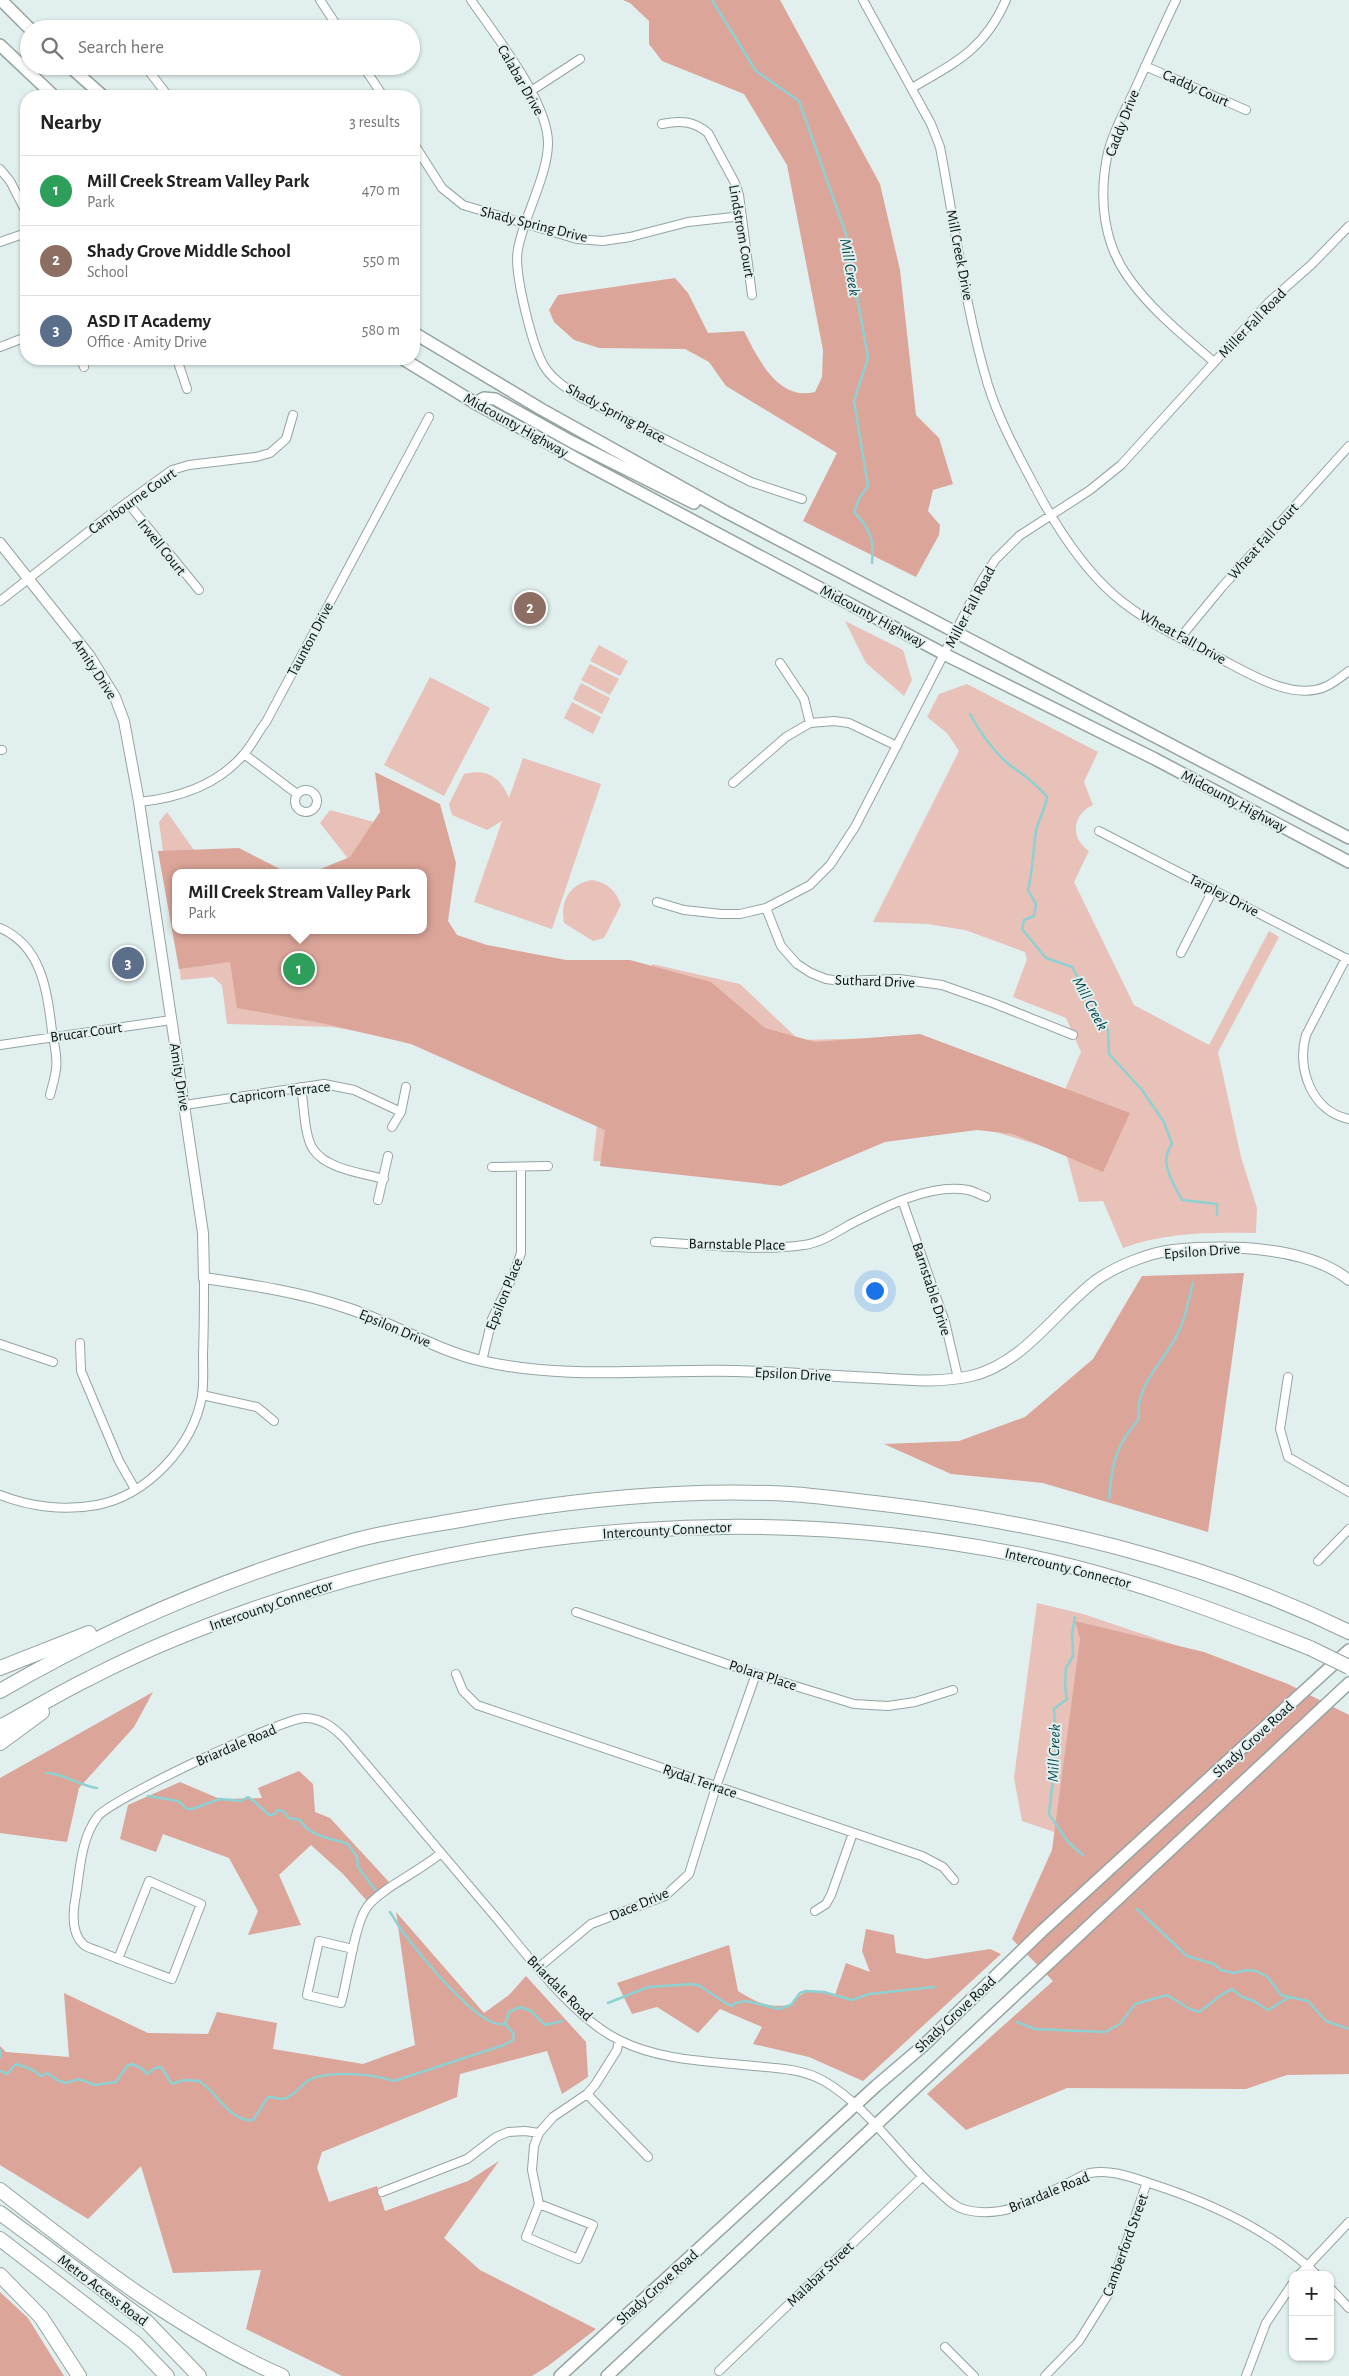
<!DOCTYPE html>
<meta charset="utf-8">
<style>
body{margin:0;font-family:"Alegreya Sans",sans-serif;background:#f2f2f2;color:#222}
.controls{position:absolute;right:15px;bottom:15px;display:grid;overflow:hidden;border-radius:10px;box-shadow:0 1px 4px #0004}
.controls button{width:45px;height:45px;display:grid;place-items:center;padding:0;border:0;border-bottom:1px solid #e0e0e0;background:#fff;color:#222;font:25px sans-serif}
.you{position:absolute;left:874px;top:1290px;width:18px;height:18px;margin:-12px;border:4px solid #fff;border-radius:50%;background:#1a73e8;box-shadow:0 0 0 8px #1a73e833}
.badge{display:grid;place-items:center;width:32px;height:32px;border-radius:50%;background:#db2777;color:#fff;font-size:16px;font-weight:700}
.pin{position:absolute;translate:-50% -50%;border:2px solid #fff;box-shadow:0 1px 5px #0006}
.popup{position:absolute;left:172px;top:869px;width:255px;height:65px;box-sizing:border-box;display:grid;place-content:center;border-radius:10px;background:#fff;filter:drop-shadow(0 1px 4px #0005);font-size:16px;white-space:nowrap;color:#767676}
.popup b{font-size:19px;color:#222}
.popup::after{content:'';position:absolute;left:50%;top:100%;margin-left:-10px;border:10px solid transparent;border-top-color:#fff}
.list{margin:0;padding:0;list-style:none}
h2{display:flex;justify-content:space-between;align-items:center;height:65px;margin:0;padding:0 20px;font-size:21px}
h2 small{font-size:16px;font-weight:400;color:#767676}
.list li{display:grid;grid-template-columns:32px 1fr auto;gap:15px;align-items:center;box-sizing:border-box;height:70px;padding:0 20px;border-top:1px solid #e0e0e0}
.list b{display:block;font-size:19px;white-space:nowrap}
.list p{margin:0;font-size:16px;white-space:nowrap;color:#767676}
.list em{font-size:16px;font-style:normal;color:#767676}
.icon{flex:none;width:28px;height:28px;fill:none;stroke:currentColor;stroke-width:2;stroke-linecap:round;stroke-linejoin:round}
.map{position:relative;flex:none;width:1349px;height:2376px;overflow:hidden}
.search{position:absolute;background:#fff;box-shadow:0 1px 4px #0004;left:20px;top:20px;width:400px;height:55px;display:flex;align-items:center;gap:12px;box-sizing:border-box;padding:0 18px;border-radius:28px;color:#767676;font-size:19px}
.panel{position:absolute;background:#fff;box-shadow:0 1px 4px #0004;left:20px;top:90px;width:400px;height:275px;border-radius:20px}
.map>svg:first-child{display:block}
</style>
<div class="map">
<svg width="1349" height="2376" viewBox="0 0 1349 2376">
<rect width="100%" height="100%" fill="#e1efef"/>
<path fill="#e8c2b9" d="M845,621L903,650L912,680L904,696L866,663Z
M599,645L628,661L620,676L590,661Z
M590,664L619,679L610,695L581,680Z
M430,677L490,708L444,796L384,765Z
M581,683L610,698L602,714L573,699Z
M967,684L1098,752L1084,782L1093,805C1072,814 1070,839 1089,851L1074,882L1134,1005L1209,1045L1269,931L1279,937L1218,1052L1241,1157L1257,1208L1256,1233C1211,1232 1165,1232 1123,1248L1103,1201L1079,1202L1066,1153L934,1114L782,1169L593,1161L597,1125L500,1084L502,1080L414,1042L333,1027L227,1024L222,985L213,977L181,980L159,822L167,812L208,870L175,873V930H423V873L353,865L320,823L330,810L451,843L418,973L631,1025L652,964L740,984L799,1040L921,1037L1064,1092L1081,1052L1066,1018L1013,997L1027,959L1025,952L965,930L927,924L873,922L959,751L947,733L927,717L939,694Z
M572,702L601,717L593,734L564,718Z
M523,758L601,784L552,929L474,902L502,821L487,830L452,815L449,804L464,774C487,768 501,778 509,798Z
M592,880C607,883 616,890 621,905L604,938L593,941L564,923C560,902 569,884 592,880Z
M1037,1603L1083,1614L1184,1648L1110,1851L1022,1821L1014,1778Z"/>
<path fill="#dca599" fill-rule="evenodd" d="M623,0H780L880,184L900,270L916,415L939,438L953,484L933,490L928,511L940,525L939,535L916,577L803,521L837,453L726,386L709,362L685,349L599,348L574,340L554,322L549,310L558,295L675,278L688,293L708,333L744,331C758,359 778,401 815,392L822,377L823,350L787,165L744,94L662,61L649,44V21L630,3Z
M375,772L440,804L456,863L448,921L457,935L487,945L566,960H630L711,982L765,1028L815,1042L920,1034L1130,1113L1103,1172L1013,1134L977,1130L885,1142L781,1186L600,1166L605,1130L411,1044L326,1024L237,1008L230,962L179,969L158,851L239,848L280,869L313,872L350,857L380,812ZM175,873H423V930H175Z
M1244,1273L1208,1532L1043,1483L951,1474L884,1444L959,1441L1025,1417L1093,1359L1142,1276Z
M1075,1621L1204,1652L1288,1684L1349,1715V2074L1287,2075L1246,2089L1067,2088L966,2130L927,2094L1053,1981L1012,1939L1052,1850L1080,1639Z
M153,1692L134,1727L79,1788L67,1842L0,1833V1778Z
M299,1771L313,1784L315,1812L330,1818L389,1882L367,1901L343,1874L311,1845L279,1875L301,1925L248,1935L258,1911L229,1858L163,1834L156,1852L120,1839L128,1805L180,1782L220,1799L262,1798L258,1788Z
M396,1912L484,2013L509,1995L526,1976L586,2042L588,2077L562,2094L547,2051L460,2074L457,2097L322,2152L317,2168L329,2202L377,2186L385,2211L468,2181L499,2161L444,2238L480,2270L596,2329L548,2366L532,2376H342L246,2329L261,2270L173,2273L141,2166L88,2219L0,2165V2046L6,2052L69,2057L64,1993L148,2033L208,2034L217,2012L277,2023L273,2049L363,2064L415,2045Z
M866,1929L894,1935L896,1953L926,1959L990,1949L1001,1954L863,2081L809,2057L753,2044L762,2027L720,2009L698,2033L657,2007L632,2014L617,1983L729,1945L738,1991C757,2003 769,2008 791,2005C805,1987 813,1989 835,1995L846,1963L870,1972L862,1951Z
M0,2292L28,2318L64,2376H0Z"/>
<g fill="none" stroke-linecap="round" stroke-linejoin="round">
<path stroke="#8ed1d3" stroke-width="2.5" d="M712,0L756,71L799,101L846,234L868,358L854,401L868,486L860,497L854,512C871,529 874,540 872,563
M970,714C980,732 990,747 1005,761C1020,774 1034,780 1047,797C1045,810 1039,818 1036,831C1033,850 1033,871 1028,890L1036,904L1034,916L1024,920L1022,929L1046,958L1072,967L1108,1030L1109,1054L1142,1090L1164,1122L1172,1144C1158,1162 1173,1182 1182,1200L1217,1204V1215
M1109,1499C1112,1464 1115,1446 1139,1419C1134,1383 1167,1360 1180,1329C1186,1315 1189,1298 1193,1283
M1075,1617L1072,1635L1073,1656L1066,1668L1065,1687L1067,1699L1054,1709L1056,1752L1049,1814L1069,1843L1083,1855
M46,1773C61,1772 80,1786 97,1788
M148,1796L178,1801L187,1809H192L220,1799L241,1801L248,1797L255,1802L269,1815L275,1814L278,1810L283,1811L289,1818L300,1820C310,1837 331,1838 348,1844L357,1857L358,1867L376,1891
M1137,1909L1187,1956L1214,1964L1221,1970L1234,1973L1247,1970L1256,1971L1268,1977L1281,1995L1308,2001L1326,2021L1349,2029
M390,1912C395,1919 398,1926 403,1932C418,1952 480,2031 505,2024
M608,2003L648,1987L693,1984L700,1986L727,2004L733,2006L735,2003L746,2001L779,2009L791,2005L800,1993L806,1991L824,1992L852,2000L869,1994L934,1987
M1017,2022L1035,2029L1105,2032L1120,2024L1135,2004L1167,1995L1190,2009L1199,2012C1209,2005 1222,1993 1232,1989L1242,1997L1254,2001L1268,2010L1288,1998
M0,2050V2057
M0,2071L7,2074L16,2064L33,2070L41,2076L47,2073L59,2081L66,2083L79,2079L95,2085L116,2082L127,2066L132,2064L141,2068L147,2074L155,2068L161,2067L172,2084L184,2080L199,2081C217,2092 231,2123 253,2120L268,2097C272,2097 279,2099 283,2099C294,2097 300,2085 309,2080C328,2070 374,2074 394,2081L504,2045L513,2040L514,2034L505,2024L509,2012L520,2007L531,2011L545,2025L562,2021"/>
<g stroke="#95a3a3" stroke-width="10">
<path id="street" d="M320,0L339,29
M471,0C495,35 548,101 548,143C548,175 524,216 518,249C513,271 533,351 546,369C555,382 570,390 582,398L751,482L802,499
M863,0L931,124L940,147C955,226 965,308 988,385C999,420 1017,453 1034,485C1055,525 1080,565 1114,595C1145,622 1184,640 1221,659C1250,674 1294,702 1327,686C1335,682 1342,676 1349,671
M1176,0C1162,29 1149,58 1136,87C1126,109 1112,133 1107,157C1099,198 1103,242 1128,277C1151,310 1184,336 1214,362
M145,66L168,96
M363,66L383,96
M1145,66L1246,110
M912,88C956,62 984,50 1006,0
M531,91L580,59
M662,124C680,120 694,121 708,133L735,183L739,195L752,295
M414,144L442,188L463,205L577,239L603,241L630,237L688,222L742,216
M0,169L10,181L26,212
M0,242L26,233
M0,347L26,337
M81,359L84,367
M177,359L187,389
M127,502L199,590
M0,601L111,514L172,470L189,465L256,457L270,453L286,439L293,415
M1180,638L1222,587L1349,446
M780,663L804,699L810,723
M0,750H2
M244,754L297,794
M733,783L786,737L810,723L834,721L849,723L897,746
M295 801a11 11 0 1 1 22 0a11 11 0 1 1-22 0Z
M139,802C178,798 218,785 244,754C252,745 258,732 266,722L429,417
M1099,831L1349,960
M657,902L684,910L721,914H740L766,908L810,885L830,865L855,827L981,582L995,560L1019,536L1090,490L1121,465L1269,302L1311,265L1349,226
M766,908L781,946L797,964L811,973L826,979L841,981L899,979L942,985L993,1003L1073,1035
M0,928C42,946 47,991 52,1031C54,1043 58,1058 56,1069C55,1078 52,1087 50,1095
M1181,953L1213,890
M1346,958L1306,1035C1296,1068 1312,1112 1349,1119
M0,1045L171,1020
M301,1087C304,1103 304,1136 313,1149C326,1169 362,1173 384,1179
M185,1105L324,1084L354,1090L401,1112
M392,1127L401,1112L406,1087
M492,1167L548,1166
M378,1200L388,1156
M902,1200L945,1322L958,1378
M655,1242C703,1244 755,1252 804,1245C820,1243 835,1233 849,1225C882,1208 930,1183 968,1190C974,1191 980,1195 986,1197
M80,1343L81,1371L119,1461L135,1489
M0,1344L53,1362
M482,1361L492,1319L513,1276L521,1253V1167
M1288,1377L1280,1429L1288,1457L1349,1492
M202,1395L257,1407L274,1421
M0,1495C30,1507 65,1511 97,1505C148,1495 193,1446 202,1396C204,1382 203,1367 203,1354C204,1328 204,1303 204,1278
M1318,1561L1349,1529
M576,1612L756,1674L854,1704L888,1706L915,1702L953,1690
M456,1674L463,1691L477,1705L922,1856L943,1867L954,1880
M815,1911L826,1904L831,1895L853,1833
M353,1949L319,1941L307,1995L341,2003C348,1979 354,1926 367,1907C380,1889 422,1870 441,1853
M118,1959L149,1881L201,1904L172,1979C148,1970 125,1962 101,1952C96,1950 88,1948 84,1945C70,1933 73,1910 76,1895C80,1869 81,1838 98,1816C112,1799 282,1718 305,1718C322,1718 334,1728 344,1738C394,1797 443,1855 492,1913C526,1953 572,2017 619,2040C661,2061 709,2061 754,2066C778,2068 803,2069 824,2081C870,2108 898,2156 937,2190C946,2198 954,2207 966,2210C1004,2219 1036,2199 1068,2183C1075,2180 1083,2174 1090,2173C1110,2169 1131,2177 1149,2183C1209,2202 1271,2230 1317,2275
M538,1968L591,1924L665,1896L689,1874L716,1787L756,1674
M587,2094L648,2157
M539,2133L534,2146L532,2170L539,2204L526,2237L578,2259L593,2225L539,2204
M382,2192L467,2159L496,2137L508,2132L525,2131L539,2133L553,2117L587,2094L595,2085L617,2050L619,2040
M1299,2275L1349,2222
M1330,2288L1349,2308
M945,2347L974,2376
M719,2371L922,2177
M1045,2376L1079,2341L1109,2293L1147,2182
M1246,2376L1266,2323L1293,2283"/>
</g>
<g stroke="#95a3a3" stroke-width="12">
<path id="secondary" d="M0,543L89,655L115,697L124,721L139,802L203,1233L204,1278C252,1285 300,1292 347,1308C393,1323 435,1350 482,1361C564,1380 652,1369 736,1371C782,1372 829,1376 875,1378C908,1380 939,1383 971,1376C1023,1364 1055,1312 1095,1281C1116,1266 1148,1253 1173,1250C1227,1245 1305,1245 1349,1280"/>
</g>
<g stroke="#95a3a3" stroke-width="14">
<path id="primary" d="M1,0L30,29
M0,45L54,96
M69,66L103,96
M414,333L541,409L726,512L1349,838
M403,359L475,403L590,466L946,655L1155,759L1349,862
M475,403L484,398L495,399L572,442L694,503
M560,2376L876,2086L923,2046L1042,1931L1349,1650
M607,2376L1349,1683"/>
</g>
<g stroke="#95a3a3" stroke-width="16">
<path id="highway" d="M0,1668L89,1633
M0,1691C112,1626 231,1575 356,1540C390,1531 426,1526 460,1520C568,1500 681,1488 791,1494C819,1496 847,1500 875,1503C1039,1522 1200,1559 1349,1632
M0,1727C30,1711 59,1693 90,1678C140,1652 194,1630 248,1611C499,1522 769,1503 1031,1557C1127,1577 1219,1612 1310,1648
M0,1743L42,1712
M0,2190C89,2259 178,2330 282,2376
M0,2213L147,2322L199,2376
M0,2239L135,2343L167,2376
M0,2275L41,2317L79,2376"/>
</g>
<use href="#street" stroke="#fff" stroke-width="8"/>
<use href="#secondary" stroke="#fff" stroke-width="10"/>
<use href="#primary" stroke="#fff" stroke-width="11"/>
<use href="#highway" stroke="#fff" stroke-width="14"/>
<g stroke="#95a3a3" stroke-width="16" stroke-linecap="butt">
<path id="highway-bridge" d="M1310,1648L1349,1667"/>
</g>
<use href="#highway-bridge" stroke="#fff" stroke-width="14"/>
</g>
<g text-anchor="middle" stroke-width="4" stroke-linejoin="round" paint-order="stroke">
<g font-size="15" fill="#0b1010" stroke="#e1efef">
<text transform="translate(521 80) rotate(60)" y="5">Calabar Drive</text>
<text transform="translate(1196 88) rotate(24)" y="5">Caddy Court</text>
<text transform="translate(1122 123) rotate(-69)" y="5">Caddy Drive</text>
<text transform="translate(534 224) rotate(14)" y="5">Shady Spring Drive</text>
<text transform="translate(742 231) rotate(80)" y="5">Lindstrom Court</text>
<text transform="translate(960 255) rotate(79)" y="5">Mill Creek Drive</text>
<text transform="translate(1252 323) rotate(-46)" y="5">Miller Fall Road</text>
<text transform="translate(616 413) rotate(28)" y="5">Shady Spring Place</text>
<text transform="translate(516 425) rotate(29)" y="5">Midcounty Highway</text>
<text transform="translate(132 501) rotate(-35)" y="5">Cambourne Court</text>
<text transform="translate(1263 541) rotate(-48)" y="5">Wheat Fall Court</text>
<text transform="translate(162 547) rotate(51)" y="5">Irwell Court</text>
<text transform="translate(970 607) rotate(-62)" y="5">Miller Fall Road</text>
<text transform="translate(873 616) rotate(28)" y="5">Midcounty Highway</text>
<text transform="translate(1183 637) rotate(29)" y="5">Wheat Fall Drive</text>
<text transform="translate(310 639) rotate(-62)" y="5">Taunton Drive</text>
<text transform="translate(95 669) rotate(57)" y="5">Amity Drive</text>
<text transform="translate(1234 801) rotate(28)" y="5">Midcounty Highway</text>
<text transform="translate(1224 895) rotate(27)" y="5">Tarpley Drive</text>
<text transform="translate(875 981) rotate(2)" y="5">Suthard Drive</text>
<text transform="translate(86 1032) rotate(-8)" y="5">Brucar Court</text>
<text transform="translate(180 1077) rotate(81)" y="5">Amity Drive</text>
<text transform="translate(280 1092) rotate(-7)" y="5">Capricorn Terrace</text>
<text transform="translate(737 1244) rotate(1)" y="5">Barnstable Place</text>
<text transform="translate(1202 1251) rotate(-4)" y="5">Epsilon Drive</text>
<text transform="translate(932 1289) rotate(72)" y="5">Barnstable Drive</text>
<text transform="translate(504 1294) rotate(-68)" y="5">Epsilon Place</text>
<text transform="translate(395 1328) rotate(23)" y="5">Epsilon Drive</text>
<text transform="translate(793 1374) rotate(3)" y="5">Epsilon Drive</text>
<text transform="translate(667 1530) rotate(-3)" y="5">Intercounty Connector</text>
<text transform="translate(1068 1568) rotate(14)" y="5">Intercounty Connector</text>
<text transform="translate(271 1605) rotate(-19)" y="5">Intercounty Connector</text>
<text transform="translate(763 1675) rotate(18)" y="5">Polara Place</text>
<text transform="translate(1253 1739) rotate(-43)" y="5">Shady Grove Road</text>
<text transform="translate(236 1745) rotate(-23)" y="5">Briardale Road</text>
<text transform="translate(700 1781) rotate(19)" y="5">Rydal Terrace</text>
<text transform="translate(639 1904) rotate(-23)" y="5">Dace Drive</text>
<text transform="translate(560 1988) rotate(45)" y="5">Briardale Road</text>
<text transform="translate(955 2014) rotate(-43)" y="5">Shady Grove Road</text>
<text transform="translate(1049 2192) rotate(-22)" y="5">Briardale Road</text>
<text transform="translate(1125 2245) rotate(-70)" y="5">Camberford Street</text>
<text transform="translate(820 2274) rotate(-44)" y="5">Malabar Street</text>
<text transform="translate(657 2287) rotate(-42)" y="5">Shady Grove Road</text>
<text transform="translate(103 2290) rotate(37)" y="5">Metro Access Road</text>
</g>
<g font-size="16" font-style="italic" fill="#074749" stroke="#e1efef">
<text transform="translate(851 267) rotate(80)" y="6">Mill Creek</text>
<text transform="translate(1091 1003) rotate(62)" y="6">Mill Creek</text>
<text transform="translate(1053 1753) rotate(-88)" y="6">Mill Creek</text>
</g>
</g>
</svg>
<div class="controls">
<button>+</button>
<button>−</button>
</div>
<div class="you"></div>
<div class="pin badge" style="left:299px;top:969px;background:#2e9e5b">1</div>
<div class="popup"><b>Mill Creek Stream Valley Park</b>Park</div>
<div class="pin badge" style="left:530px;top:608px;background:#8d6e63">2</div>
<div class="pin badge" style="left:128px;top:963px;background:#5c6f8a">3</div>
<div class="search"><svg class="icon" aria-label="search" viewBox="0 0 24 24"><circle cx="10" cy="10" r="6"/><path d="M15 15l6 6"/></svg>Search here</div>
<section class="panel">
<h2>Nearby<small>3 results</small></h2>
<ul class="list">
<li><span class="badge" style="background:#2e9e5b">1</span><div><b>Mill Creek Stream Valley Park</b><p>Park</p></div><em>470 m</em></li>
<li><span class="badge" style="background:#8d6e63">2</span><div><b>Shady Grove Middle School</b><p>School</p></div><em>550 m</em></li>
<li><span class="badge" style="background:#5c6f8a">3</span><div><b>ASD IT Academy</b><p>Office · Amity Drive</p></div><em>580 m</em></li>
</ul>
</section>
</div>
